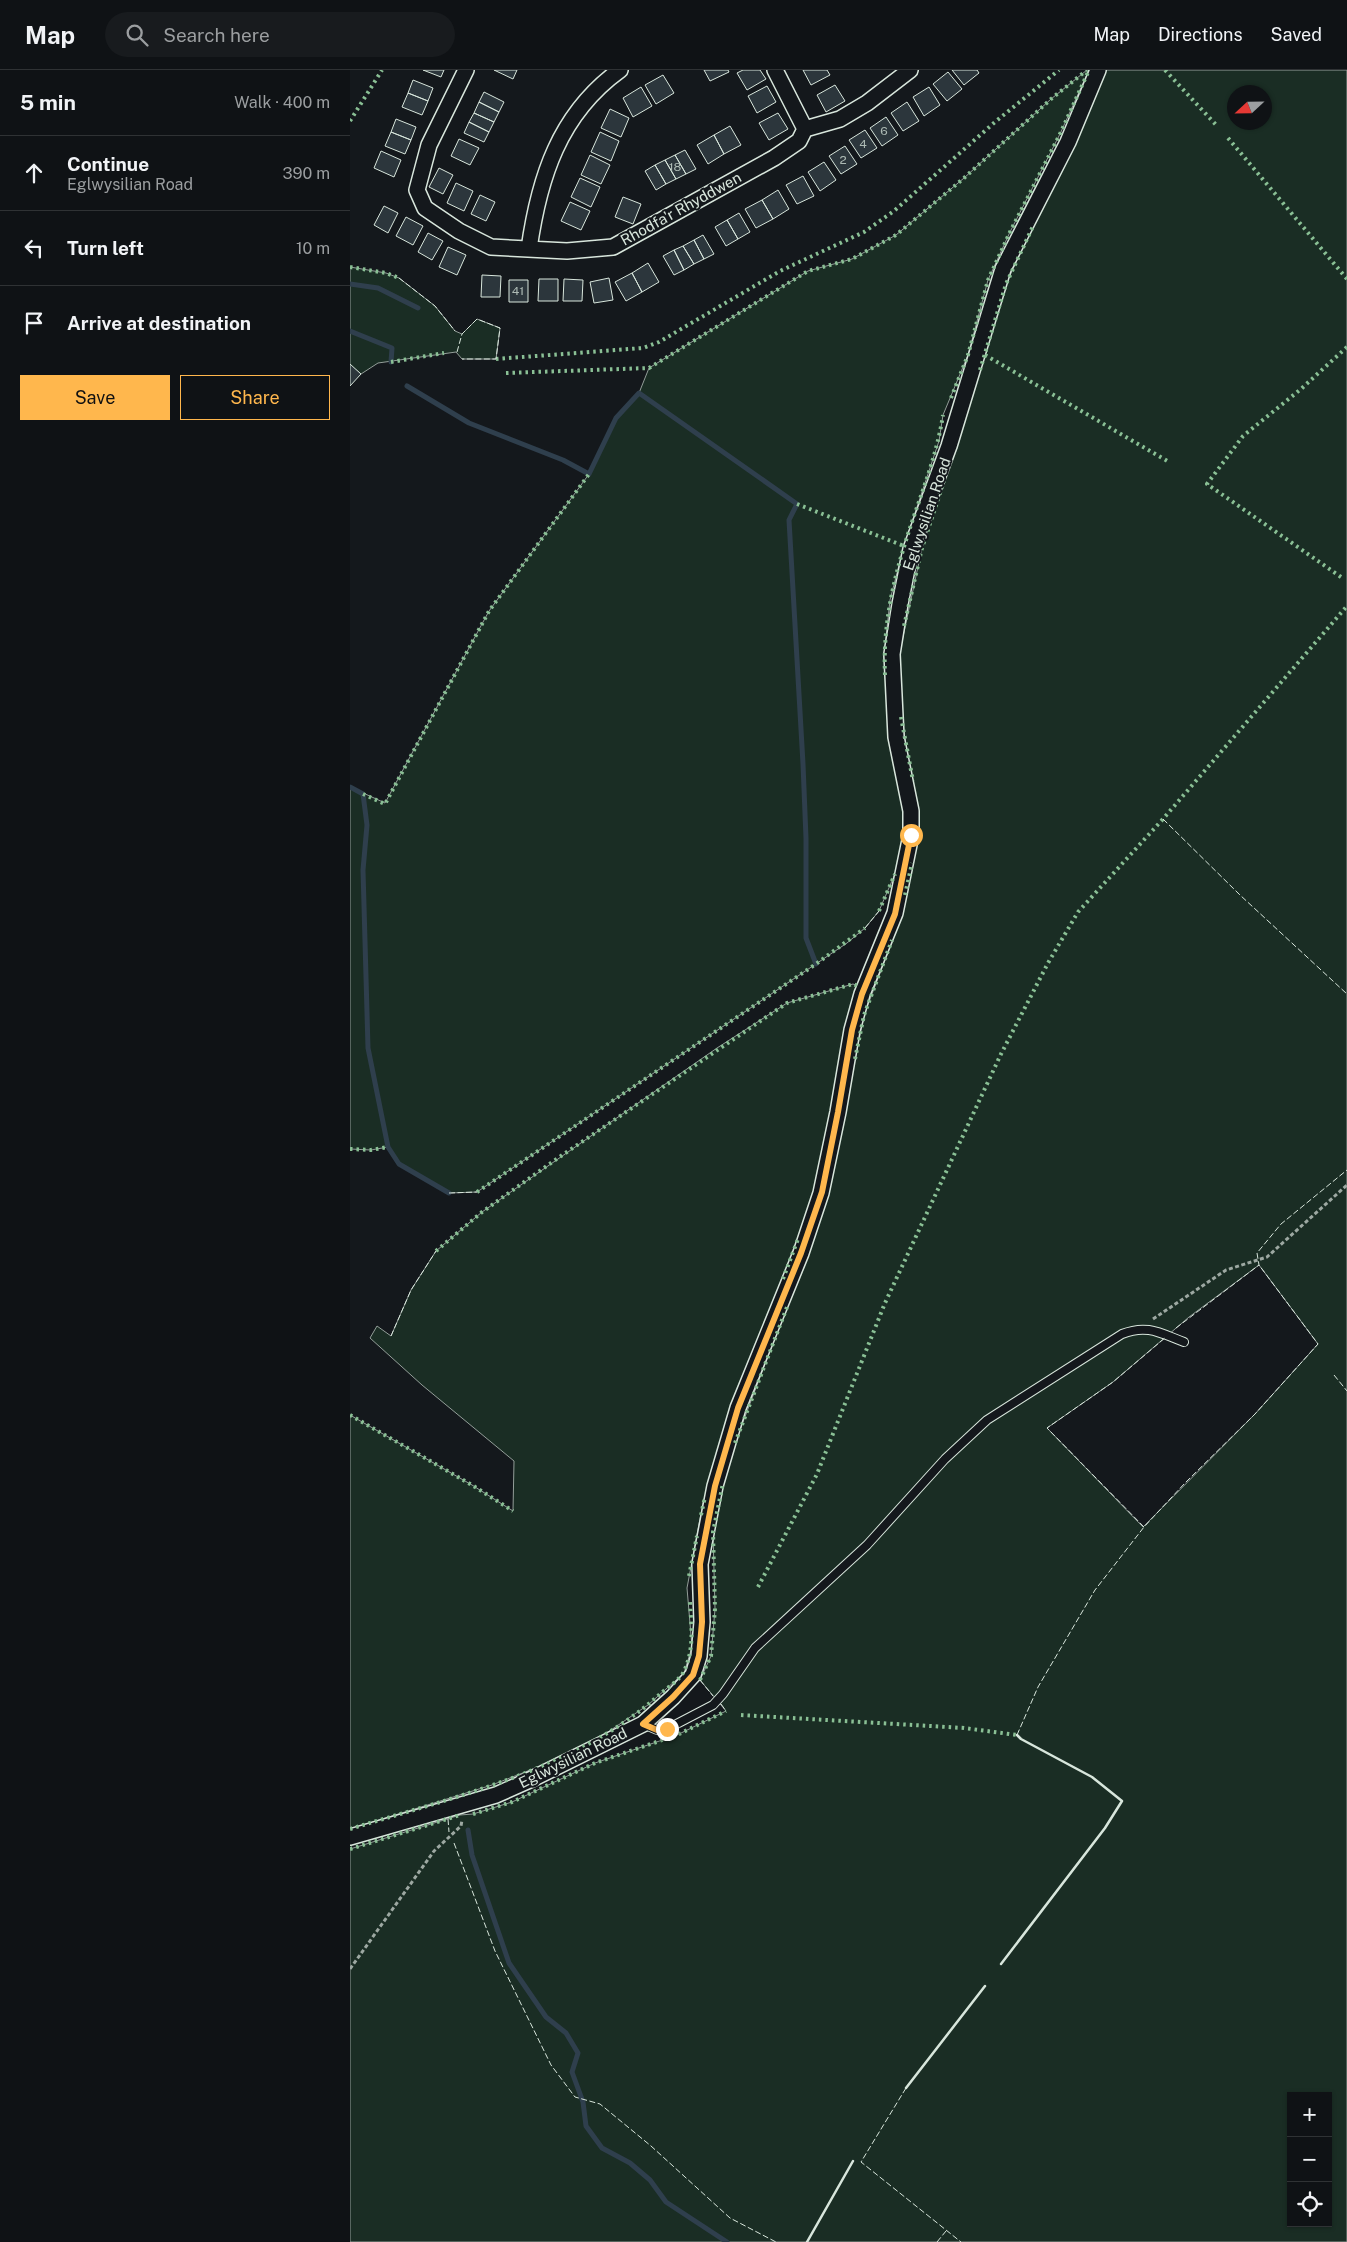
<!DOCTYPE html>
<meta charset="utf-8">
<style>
body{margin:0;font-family:"Public Sans",sans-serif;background:#181b1e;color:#f1f3f6}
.controls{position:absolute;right:15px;bottom:15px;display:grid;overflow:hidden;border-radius:0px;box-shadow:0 1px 4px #0004}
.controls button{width:45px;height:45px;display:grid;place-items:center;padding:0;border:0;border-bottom:1px solid #2f3234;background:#0f1215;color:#f1f3f6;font:25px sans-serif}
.compass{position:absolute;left:877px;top:15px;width:45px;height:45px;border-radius:50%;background:#0f1215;box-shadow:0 1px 4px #0004;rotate:248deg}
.stop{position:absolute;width:15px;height:15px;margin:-11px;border:4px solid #ffb74d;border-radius:50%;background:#fff}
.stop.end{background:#ffb74d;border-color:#fff;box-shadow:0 1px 5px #0008}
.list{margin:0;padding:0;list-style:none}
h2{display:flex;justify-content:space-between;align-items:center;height:65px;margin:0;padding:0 20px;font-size:21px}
h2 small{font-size:16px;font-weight:400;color:#9b9ea0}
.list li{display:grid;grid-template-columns:32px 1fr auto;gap:15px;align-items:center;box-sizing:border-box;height:75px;padding:0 20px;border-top:1px solid #2f3234}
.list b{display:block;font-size:19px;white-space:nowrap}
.list p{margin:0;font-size:16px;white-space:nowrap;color:#9b9ea0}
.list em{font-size:16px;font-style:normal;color:#9b9ea0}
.actions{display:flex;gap:10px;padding:15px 20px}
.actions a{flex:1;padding:11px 0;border:1px solid #ffb74d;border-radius:0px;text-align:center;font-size:18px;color:#ffb74d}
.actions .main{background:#ffb74d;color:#111}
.icon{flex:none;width:28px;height:28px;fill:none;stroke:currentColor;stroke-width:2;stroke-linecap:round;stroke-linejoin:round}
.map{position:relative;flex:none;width:997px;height:2172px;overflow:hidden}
header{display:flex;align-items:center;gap:30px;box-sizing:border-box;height:70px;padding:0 25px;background:#0f1215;border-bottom:1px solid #2f3234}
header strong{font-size:24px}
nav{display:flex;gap:28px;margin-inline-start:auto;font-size:18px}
.search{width:350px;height:45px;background:#181b1e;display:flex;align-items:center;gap:12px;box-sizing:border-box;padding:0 18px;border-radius:28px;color:#9b9ea0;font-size:19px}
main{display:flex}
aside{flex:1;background:#0f1215}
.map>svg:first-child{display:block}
</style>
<header>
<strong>Map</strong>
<div class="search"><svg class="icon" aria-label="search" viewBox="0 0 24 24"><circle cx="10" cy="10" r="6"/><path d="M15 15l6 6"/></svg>Search here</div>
<nav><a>Map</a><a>Directions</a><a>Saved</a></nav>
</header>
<main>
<aside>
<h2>5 min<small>Walk · 400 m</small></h2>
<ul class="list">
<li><svg class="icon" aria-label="ahead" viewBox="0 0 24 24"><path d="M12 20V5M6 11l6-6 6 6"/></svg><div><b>Continue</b><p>Eglwysilian Road</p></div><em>390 m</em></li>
<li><svg class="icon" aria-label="left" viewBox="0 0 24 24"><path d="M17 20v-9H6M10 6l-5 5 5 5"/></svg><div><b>Turn left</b></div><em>10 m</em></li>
<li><svg class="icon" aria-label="arrive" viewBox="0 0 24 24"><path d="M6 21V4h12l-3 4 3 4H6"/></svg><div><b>Arrive at destination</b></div></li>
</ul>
<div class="actions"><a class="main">Save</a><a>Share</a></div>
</aside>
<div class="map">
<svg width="997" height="2172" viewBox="0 0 997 2172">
<rect width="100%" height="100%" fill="#14181c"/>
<path fill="#1a2d24" stroke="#939e99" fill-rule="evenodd" d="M737,0H739L710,64L660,162L638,210L618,285L593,345L589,371L554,476L540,530L534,586L538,652L555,746L554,767L548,797L529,841L515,858L497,873L127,1122L99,1123L49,1094L38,1077L21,1080L0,1079V717L35,733L139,541L239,404L266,348L289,323L299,298L458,201L502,189L546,165L614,108L701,29Z
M755,0H997V2172H0V1779L110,1745L123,1744L162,1732L245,1693L327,1665L376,1641L350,1610L361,1586L365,1539L363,1462L377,1394L439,1231L478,1123L514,945L538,882L559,812L569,751L550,640L548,590L572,478L635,285L656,214ZM884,22H914V52H884ZM909,1195L968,1274L905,1344L793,1457L697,1358L763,1312L839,1247ZM941,2026H978V2153H941Z
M0,197L36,203L49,208L85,236L105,261L112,264L127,249L150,258L146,289H112L106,282L28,293L11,304L0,295Z
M503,914L510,917L466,1123L369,1380L353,1433L337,1518L342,1577L334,1603L298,1635L249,1668L198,1693L142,1715L0,1759V1345L122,1415L163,1441L164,1391L72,1315L20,1268L27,1256L41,1266L61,1220L86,1181L132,1142L367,978L437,933Z"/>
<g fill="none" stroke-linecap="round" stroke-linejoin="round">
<path stroke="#2f3f4d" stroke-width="5" d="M0,214L28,218L68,238
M0,261L42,278L41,292
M57,316L119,353L213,390L239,404L266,348L289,323L447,434L439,450L453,694L456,768V868L466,894
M0,717L13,724L17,755L13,800L18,978L38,1077L49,1094L99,1123
M118,1760L122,1785L159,1893L196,1947L216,1963L228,1983L222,2002L233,2032L236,2056L252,2078L280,2093L300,2110L316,2132L377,2172"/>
</g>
<path fill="#2c363c" stroke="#d8e6dc" d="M73,0H94L91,7Z
M144,0H167L163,9Z
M354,0H378L379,2L360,11Z
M393,0H410L416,9L397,20L387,3Z
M453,0H477L480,5L461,15Z
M602,0H627L629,3L614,15Z
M598,2L612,19L597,31L583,14Z
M313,5L324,23L306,34L295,15Z
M63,10L83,18L78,31L58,23Z
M485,15L495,31L476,42L467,25Z
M417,16L426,32L407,43L398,26Z
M291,17L302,36L283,47L273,28Z
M579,17L590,35L574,46L563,27Z
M134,22L154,32L149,42L129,32Z
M58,23L78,31L72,45L52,37Z
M129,32L149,42L144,52L124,43Z
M557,32L569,51L553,61L541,43Z
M260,39L279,48L271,67L251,58Z
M124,43L144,52L139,62L119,52Z
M428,43L438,59L419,70L409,53Z
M536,47L548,65L532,76L520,58Z
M46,49L66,57L61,70L41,62Z
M119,52L139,62L134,72L114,63Z
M380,56L391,75L374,84L364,65Z
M515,60L527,78L511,88L499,70Z
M41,62L61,70L55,84L35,76Z
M250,62L269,71L261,91L241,82Z
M364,65L374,84L358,94L347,75Z
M109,69L129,78L120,95L101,86Z
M495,76L507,94L491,104L479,86Z
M335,80L346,99L336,104L325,85Z
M31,81L51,90L44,107L24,98Z
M240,85L260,95L251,114L231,105Z
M325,85L336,104L326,109L315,90Z
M315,90L326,109L316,114L305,95Z
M474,92L486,110L470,121L458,102Z
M305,95L316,114L306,120L295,101Z
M89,98L103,105L93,124L79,117Z
M453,106L464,126L447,134L436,115Z
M230,108L250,117L241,137L221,127Z
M106,113L123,121L114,141L97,133Z
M428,120L439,139L423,149L412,130Z
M130,125L145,132L136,151L121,144Z
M273,127L291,134L283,154L265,147Z
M412,130L423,149L406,158L395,139Z
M220,132L240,141L231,160L211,151Z
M34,136L48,143L38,163L24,155Z
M389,143L400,162L388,169L377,150Z
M56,147L73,156L63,175L46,166Z
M377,150L388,169L376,176L365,157Z
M78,163L93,171L82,190L68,182Z
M353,165L364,184L354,189L344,170Z
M344,170L354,189L344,194L333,176Z
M333,176L344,194L334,200L324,180Z
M98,177L116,185L107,205L89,197Z
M324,180L334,200L324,205L313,186Z
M298,193L309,212L292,222L282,203Z
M282,203L292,222L276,231L265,212Z
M132,205L151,206L150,227H131Z
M259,208L263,230L244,233L240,212Z
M189,209H208V231H188Z
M214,209L233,210L232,231H213Z
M159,210H178V232H159Z
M0,294L11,304L0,316Z"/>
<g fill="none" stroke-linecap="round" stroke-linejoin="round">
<g stroke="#d8e6dc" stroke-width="10">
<path id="lane" d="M293,1654L307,1660L317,1659L363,1635L373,1624L405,1578L517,1475L595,1389L637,1350L772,1264C797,1254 810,1263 834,1272"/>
</g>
<g stroke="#d8e6dc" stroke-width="18">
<path id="street" d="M116,0L79,75L67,120L75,138L109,161L141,177L217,181L263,177L424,88L449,71L455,59L425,0
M455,59L490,49L517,33L560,0
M179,179C189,108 209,44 270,0
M0,1767L146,1725L182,1709L293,1654L323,1627L343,1605L349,1586L352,1552L350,1494L365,1416L388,1338L451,1183L471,1123L488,1042L502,960L512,924L545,843L561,765V741L546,667L542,584L550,534L561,479L599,376L653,199L718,72L748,0"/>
</g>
<path stroke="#9da8a2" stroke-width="3" stroke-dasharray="4 2.5" stroke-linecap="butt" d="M803,1249L876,1200L917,1187L997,1115
M0,1899L84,1781L111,1756L112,1750"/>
<use href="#lane" stroke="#14181c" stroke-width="8"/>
<use href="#street" stroke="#14181c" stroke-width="15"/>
<path stroke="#8ac095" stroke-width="4" stroke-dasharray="2.5 4" stroke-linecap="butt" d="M815,0L868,57
M0,51L32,0
M878,68L997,209
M0,197L36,203L49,208
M635,285L819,392
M146,289L293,278L309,272L430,201L514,162L544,141L645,52L709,0
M41,292L94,283
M630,300L656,214L684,154
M156,303L299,298L458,201L502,189L546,165L614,108L701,29L737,0
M601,328L618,285L638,210L660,162L710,64L739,0
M447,434L554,476
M991,507L857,414L893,366L951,319L997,277
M554,556L572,478L594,411
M535,605C533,561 541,519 554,477C567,433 586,391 593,345
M551,647L563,711
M13,724L35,734L139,541L239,404
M555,825L562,793
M529,841L545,804
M505,989L514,945L542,870
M0,1079L21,1080L38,1077
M127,1122L466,894L515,858
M86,1181L132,1142L208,1088L437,933L503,914L510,917
M433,1209L448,1169
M0,1345L122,1415L163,1441
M385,1373L437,1237
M351,1445L355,1427
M339,1506L347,1466
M408,1517L467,1404L535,1233L651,984L698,893L728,842L813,749L997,536
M350,1610L361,1586L365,1539L363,1462L373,1413
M391,1645L614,1658L667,1665
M123,1744L162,1732L245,1693L327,1665L376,1641
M0,1759C104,1727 228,1699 310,1624C317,1618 330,1610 334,1601C345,1578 341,1555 340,1530
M0,1779L110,1745"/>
<path stroke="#d8e6dc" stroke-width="1" stroke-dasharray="6 2.5" stroke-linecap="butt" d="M49,208L85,236L105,261
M107,282L112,264L127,249L150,258L146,289H112
M813,749L890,825L997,924
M515,858L529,841
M99,1123L127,1122
M826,1258L909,1195L907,1183L931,1154L997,1100
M41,1266L61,1220L86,1181
M984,1305L997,1321
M794,1457L697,1358L763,1312L816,1267
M350,1610L363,1626
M371,1634L376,1641
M667,1665L688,1617L745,1520L794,1457L835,1413L905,1344L968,1274L909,1195
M98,1749L99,1762
M104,1773L145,1881L201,1995L225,2027L250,2034L301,2076L380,2148L426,2172
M556,2018L511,2092L611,2172
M587,2172L596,2161"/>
<path stroke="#d8e6dc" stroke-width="2.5" d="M651,1894L755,1758L772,1731L742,1707L671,1669L667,1665
M556,2018L635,1916
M457,2172L503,2091"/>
</g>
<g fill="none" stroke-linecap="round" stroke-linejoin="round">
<path stroke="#ffb74d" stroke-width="6" d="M317,1659L307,1660L293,1654L323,1627L343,1605L349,1586L352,1552L350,1494L365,1416L388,1338L451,1183L472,1122L488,1042L502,960L512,924L545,844L561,765"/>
</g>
<g text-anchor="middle" stroke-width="4" stroke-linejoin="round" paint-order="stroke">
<g font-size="12" fill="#adbab4">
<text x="534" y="65">6</text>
<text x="513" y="78">4</text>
<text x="493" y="94">2</text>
<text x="325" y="101">18</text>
<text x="168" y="225">41</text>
</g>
<g font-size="15" fill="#d8e6dc" stroke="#14181c">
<text transform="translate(331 139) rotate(-29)" y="5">Rhodfa'r Rhyddwen</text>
<text transform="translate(577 444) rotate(-71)" y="5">Eglwysilian Road</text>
<text transform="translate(223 1688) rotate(-26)" y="5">Eglwysilian Road</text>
</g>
</g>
</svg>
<div class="controls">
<button>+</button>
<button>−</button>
<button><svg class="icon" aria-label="locate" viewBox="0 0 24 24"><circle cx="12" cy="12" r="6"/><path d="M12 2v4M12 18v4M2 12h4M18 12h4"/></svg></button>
</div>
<svg class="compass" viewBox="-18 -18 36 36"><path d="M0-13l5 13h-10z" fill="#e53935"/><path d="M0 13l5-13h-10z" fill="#9b9ea0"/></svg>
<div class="stop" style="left:561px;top:765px"></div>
<div class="stop end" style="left:317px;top:1659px"></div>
</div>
</main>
